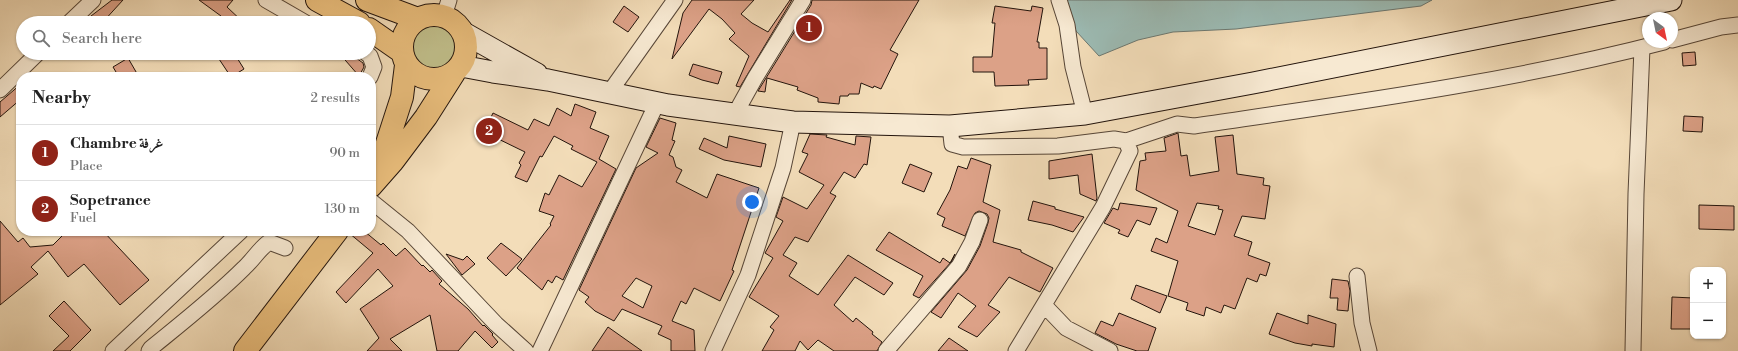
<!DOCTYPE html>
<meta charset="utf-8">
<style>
body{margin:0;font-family:"Libre Bodoni",Amiri,serif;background:#f6f6f6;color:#222}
.controls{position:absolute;right:12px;bottom:12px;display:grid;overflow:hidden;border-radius:8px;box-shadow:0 1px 3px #0004}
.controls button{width:36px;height:36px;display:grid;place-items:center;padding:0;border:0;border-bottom:1px solid #e0e0e0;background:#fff;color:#222;font:20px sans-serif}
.compass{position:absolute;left:1642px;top:12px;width:36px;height:36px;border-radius:50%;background:#fff;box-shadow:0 1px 3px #0004;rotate:147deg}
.you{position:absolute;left:752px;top:202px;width:14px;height:14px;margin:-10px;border:3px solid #fff;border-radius:50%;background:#1a73e8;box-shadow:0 0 0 6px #1a73e833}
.badge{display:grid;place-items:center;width:26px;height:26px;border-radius:50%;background:#8f2418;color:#fff;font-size:13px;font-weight:700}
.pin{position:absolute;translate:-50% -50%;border:2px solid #fff;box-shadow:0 1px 4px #0006}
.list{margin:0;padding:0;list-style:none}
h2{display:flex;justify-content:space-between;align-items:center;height:52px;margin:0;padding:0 16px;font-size:17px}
h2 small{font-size:13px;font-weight:400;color:#767676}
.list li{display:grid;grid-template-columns:26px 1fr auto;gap:12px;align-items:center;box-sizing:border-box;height:56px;padding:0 16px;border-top:1px solid #e0e0e0}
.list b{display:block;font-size:15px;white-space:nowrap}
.list p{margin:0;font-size:13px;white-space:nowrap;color:#767676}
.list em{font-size:13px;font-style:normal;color:#767676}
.icon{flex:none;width:22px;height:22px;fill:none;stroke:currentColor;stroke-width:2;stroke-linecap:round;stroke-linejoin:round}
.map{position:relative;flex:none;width:1738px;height:351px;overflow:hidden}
.search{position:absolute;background:#fff;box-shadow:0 1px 3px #0004;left:16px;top:16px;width:360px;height:44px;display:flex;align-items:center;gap:10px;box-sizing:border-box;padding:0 14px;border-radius:22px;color:#767676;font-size:15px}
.panel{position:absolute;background:#fff;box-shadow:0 1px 3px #0004;left:16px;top:72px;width:360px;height:164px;border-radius:16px}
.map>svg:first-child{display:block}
</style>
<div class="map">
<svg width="1738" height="351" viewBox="0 0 1738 351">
<rect width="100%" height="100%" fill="#f3ddb9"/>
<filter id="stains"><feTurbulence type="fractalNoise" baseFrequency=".005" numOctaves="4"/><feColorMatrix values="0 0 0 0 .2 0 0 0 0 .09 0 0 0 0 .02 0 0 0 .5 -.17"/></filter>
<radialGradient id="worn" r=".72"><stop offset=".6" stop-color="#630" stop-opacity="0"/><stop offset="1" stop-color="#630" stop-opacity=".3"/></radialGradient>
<path fill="#c1bf8b" stroke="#726a4c" d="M408 46a26 26 0 1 1 52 0a26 26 0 1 1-52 0Z"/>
<path fill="#9cbbb4" stroke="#6c7871" d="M1066,0H1432L1421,6L1236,29L1173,32L1138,40L1099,56L1076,31Z"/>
<path fill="#dca187" stroke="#23140c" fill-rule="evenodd" d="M112,0H123L102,23H98L91,16Z
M199,0H233L227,7L244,23H215L221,16Z
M692,0H754L741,14L752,23L768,32L790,0H792L740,87L736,86L749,56L729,39L735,33L722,19L709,9L672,59L683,13Z
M812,0H919L890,50L898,54L881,89L874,86L873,88L861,83L859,94H849L848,96H840L839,104L818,102V98L797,90L798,87L767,78L765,92L758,91L811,5Z
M624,6L639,17L628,32L613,22Z
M995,6L1031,11L1032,6L1043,8L1037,42H1039V48H1047V79L1028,80L1029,85L995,86L994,72H973V57H992L995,23H992Z
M1695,52L1696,65L1683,66L1682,53Z
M215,53H234L244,69L231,77Z
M339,53H349L363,63L364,67L359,76Z
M128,58L139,77H119L113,67Z
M693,64L722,72L718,84L702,80L689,75Z
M21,84V99L0,117V102Z
M575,104L596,112L590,128L609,136L599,159L616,169L563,280L556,276L552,283L548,280L542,290L517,268L551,225L550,224L554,216L539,211L545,193L549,195L559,175L582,187L597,162L571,149L573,146L554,136L542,157L540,156L527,182L515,177L521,165L519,163L525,152L484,132L493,113L528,130L534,119L549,126L557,108L571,116Z
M1684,116L1703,117L1702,132L1683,131Z
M660,118L676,123L672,140L675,141L669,155L673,157L676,167L682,170L676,182L707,198L717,174L759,188L732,270L734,271L720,301L694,288L686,304L681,301L672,321L694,330L695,351H671V340L658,334L662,326L622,309L614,321L595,311L585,302L589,297L579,290L636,168L658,153L646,147ZM636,278L652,286L643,308L622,296Z
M1178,133L1181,156L1187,155L1190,176L1219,171L1215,137L1233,135L1237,174L1264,178L1263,185L1270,186L1265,219L1242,216L1234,236L1252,242L1248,255L1270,263L1266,276L1260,274L1257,282L1247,278L1235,309L1224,305L1221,313L1206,307L1204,316L1186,310L1188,303L1168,296L1178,261L1151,251L1156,238L1167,243L1178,211L1136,190L1140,161L1146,160L1145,153L1166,151L1164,138ZM1197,203L1219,206L1218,209L1223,210L1215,235L1188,226Z
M810,134L827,135L826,137L855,145L856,136L871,137L867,165L864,164L855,178L844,172L830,193L836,196L808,242L795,237L783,255L797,263L789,276L818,295L848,255L893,283L884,295L855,277L834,305L853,322L856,318L873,332L872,334L882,342L877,351H834L818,340L808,350L800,341L795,351H762L774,330L770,327L779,316L749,297L773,258L765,253L783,221L776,217L783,197L807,209L824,185L799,172L808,154L802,152Z
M729,136L766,144L761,167L724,160L699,149L704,138L727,148Z
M1092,154L1097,198L1096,201L1080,194L1078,175L1049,179V161Z
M971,158L991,165L983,202L1000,210L993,242L1021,250V252L1053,268L1040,292L1009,277L988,305L1000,312L977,337L958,327L976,306L958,293L941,318L931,312L967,270L980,246L988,223L989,218L987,214L979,211L975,213L965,236L942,226L945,218L937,214L950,190L958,166L967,169Z
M910,164L932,173L924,192L902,183Z
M1033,201L1055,207V209L1084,217L1073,232L1052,225L1028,220Z
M1120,203L1157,208L1150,225L1137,220L1128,237L1118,233L1120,230L1104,223L1113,208L1118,210Z
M1699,205L1734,206V230L1699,229Z
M0,221L18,242L23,238L30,247L53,245L67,231H103L149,280L120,305L84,264L68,277L48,251L31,267L38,274L0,305Z
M349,231H364L381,245L383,243L396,256L405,248L422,266L423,265L430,272L432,270L442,281L439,284L468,309L483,326L484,325L493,334L492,335L498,342L492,348L475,331L458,351H437L430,315L390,339L402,351H367L379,338L360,309L393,286L378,269L346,303L336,292L373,253L349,233Z
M889,232L940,263L943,258L950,263L955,254L952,261L919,298L913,295L923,276L876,250Z
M501,243L522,259L506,276L487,258Z
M446,254L463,260L467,256L475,264L462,275Z
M1332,279L1348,281L1350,291L1348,311L1337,310L1338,298H1330Z
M1136,285L1167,296L1160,313L1131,299Z
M1672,297L1693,298V329H1671Z
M64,301L91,330L70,351H53L69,336L49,316Z
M1119,313L1156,328L1148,351H1137L1116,344L1095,333L1101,321L1113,326Z
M1277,313L1308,324V315L1336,324L1334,347L1312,344V346L1295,343L1269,334Z
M608,327L642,351H592Z
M949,338L968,351H938Z"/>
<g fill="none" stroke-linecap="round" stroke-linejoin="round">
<g stroke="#574637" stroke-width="17">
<path id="street" d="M266,0L306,23
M1059,0L1067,25L1073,67L1085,114
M444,16L449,0
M69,23L93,0
M1672,40L1721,27L1738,25
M366,53L370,56L374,67L370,77
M0,90L38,53
M609,93L675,0
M735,114L755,78L803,0
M950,126L952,144L963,147L1058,146L1114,139L1126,141L1130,151L1103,207L1016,351
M1126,141L1177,124L1194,126C1351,103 1510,82 1664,42
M371,201L408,231L496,324L526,351
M1357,276L1362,323L1369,351
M1045,306L1066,328L1110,351
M113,351L241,231
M149,351L151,348C183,322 215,297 244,268C253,260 259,249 269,242L285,248
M540,351L657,103
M713,351L748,275L783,168L793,122
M886,351L959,266L972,242L980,220
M1633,351L1636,194L1642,48"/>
</g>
<g stroke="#23140c" stroke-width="23">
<path id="secondary" d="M464,33L537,74
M461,66L493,72L548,80L668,105L793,122L950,126L1085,114L1253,83L1671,0"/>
</g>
<g stroke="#23140c" stroke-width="24">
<path id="highway" d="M317,0L359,23
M367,0L418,19
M402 47a32 32 0 1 1 64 0a32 32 0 1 1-64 0Z
M369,29L402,52
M379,168L402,97L406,65
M371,186L393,161L426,117L454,73
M245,351L337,231"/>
</g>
<use href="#street" stroke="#f7e9d2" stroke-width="15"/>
<use href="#secondary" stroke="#f7e9d2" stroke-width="21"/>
<use href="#highway" stroke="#eabe7c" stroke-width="22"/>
</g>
<rect width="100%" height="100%" filter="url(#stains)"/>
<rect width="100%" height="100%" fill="url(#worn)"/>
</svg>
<div class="controls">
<button>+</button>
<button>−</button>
</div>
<svg class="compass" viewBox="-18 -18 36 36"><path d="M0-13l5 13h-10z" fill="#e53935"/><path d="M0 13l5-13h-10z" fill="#767676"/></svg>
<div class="you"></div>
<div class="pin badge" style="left:809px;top:28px">1</div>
<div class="pin badge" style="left:489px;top:131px">2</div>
<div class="search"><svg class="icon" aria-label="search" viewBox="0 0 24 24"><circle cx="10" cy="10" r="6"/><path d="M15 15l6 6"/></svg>Search here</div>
<section class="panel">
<h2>Nearby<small>2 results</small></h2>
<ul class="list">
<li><span class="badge">1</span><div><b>Chambre غرفة</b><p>Place</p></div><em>90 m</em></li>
<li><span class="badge">2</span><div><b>Sopetrance</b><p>Fuel</p></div><em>130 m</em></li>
</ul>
</section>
</div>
